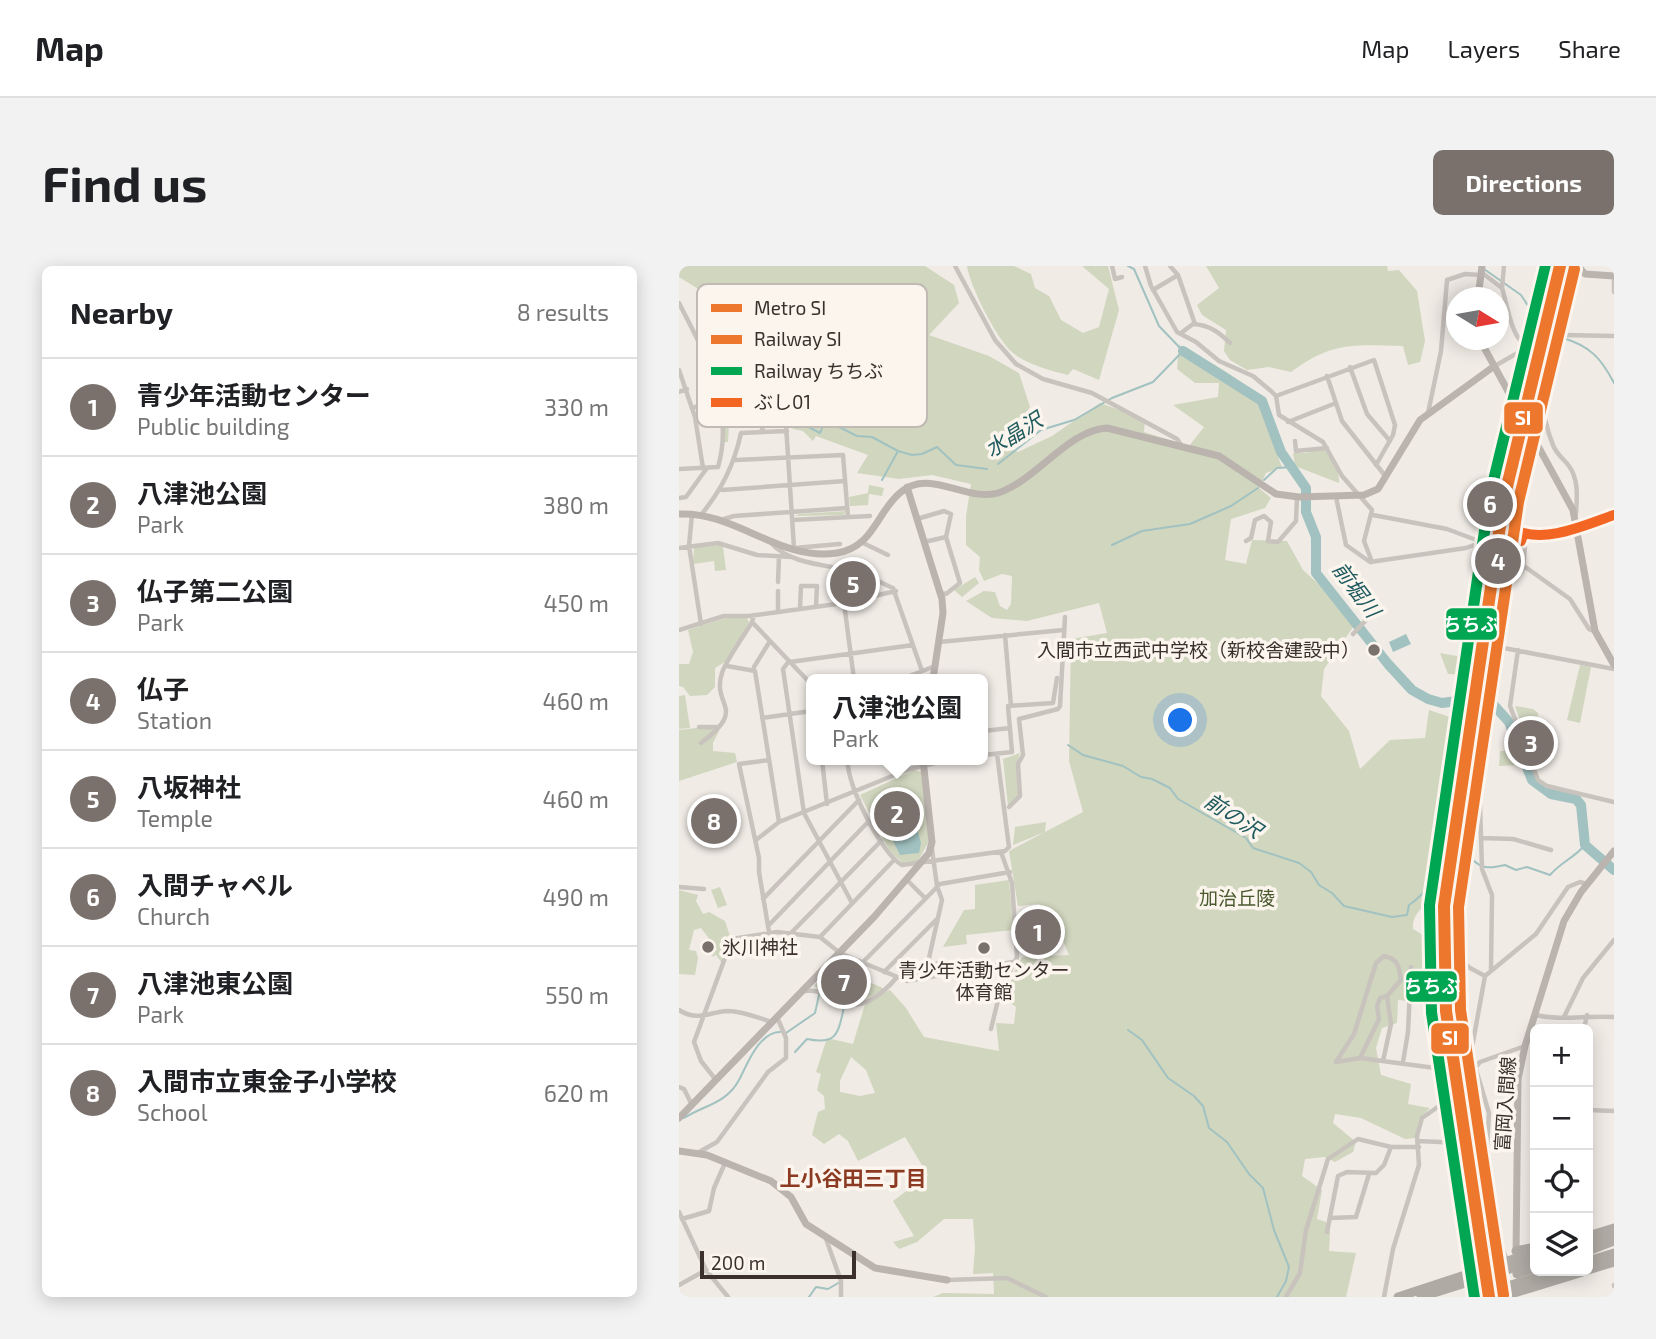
<!DOCTYPE html>
<meta charset="utf-8">
<style>
body{margin:0;font-family:"Exo 2","Noto Sans JP",sans-serif;background:#f2f2f2;color:#202124}
.controls{position:absolute;right:21px;bottom:21px;display:grid;overflow:hidden;border-radius:10px;box-shadow:0 4px 18px #0003}
.controls button{width:63px;height:63px;display:grid;place-items:center;padding:0;border:0;border-bottom:2px solid #e0e0e0;background:#fff;color:#202124;font:35px sans-serif}
.compass{position:absolute;left:767px;top:21px;width:63px;height:63px;border-radius:50%;background:#fff;box-shadow:0 4px 18px #0003;rotate:101deg}
.scale{position:absolute;left:21px;bottom:18px;width:156px;box-sizing:border-box;padding-left:7px;border:4px solid #3b302b;border-top:0;font-size:19px;line-height:24px;white-space:nowrap;color:#3b302b;-webkit-text-stroke:5px #fbf5ee;paint-order:stroke}
.you{position:absolute;left:502px;top:455px;width:24px;height:24px;margin:-18px;border:5px solid #fff;border-radius:50%;background:#1a73e8;box-shadow:0 0 0 10px #1a73e833}
.badge{display:grid;place-items:center;width:46px;height:46px;border-radius:50%;background:#7a716c;color:#fff;font-size:23px;font-weight:700}
.pin{position:absolute;translate:-50% -50%;border:4px solid #fff;box-shadow:0 2px 7px #0006}
.popup{position:absolute;left:127px;top:408px;width:182px;height:91px;box-sizing:border-box;display:grid;place-content:center;border-radius:10px;background:#fff;filter:drop-shadow(0 2px 5px #0005);font-size:23px;white-space:nowrap;color:#757577}
.popup b{font-size:26px;color:#202124}
.popup::after{content:'';position:absolute;left:50%;top:100%;margin-left:-14px;border:14px solid transparent;border-top-color:#fff}
.list{margin:0;padding:0;list-style:none}
h2{display:flex;justify-content:space-between;align-items:center;height:91px;margin:0;padding:0 28px;font-size:30px}
h2 small{font-size:23px;font-weight:400;color:#757577}
.list li{display:grid;grid-template-columns:46px 1fr auto;gap:21px;align-items:center;box-sizing:border-box;height:98px;padding:0 28px;border-top:2px solid #e0e0e0}
.list b{display:block;font-size:26px;white-space:nowrap}
.list p{margin:0;font-size:23px;white-space:nowrap;color:#757577}
.list em{font-size:23px;font-style:normal;color:#757577}
.icon{flex:none;width:38px;height:38px;fill:none;stroke:currentColor;stroke-width:2;stroke-linecap:round;stroke-linejoin:round}
.map{position:relative;flex:none;width:935px;height:1031px;overflow:hidden;border-radius:10px}
header{display:flex;align-items:center;gap:42px;box-sizing:border-box;height:98px;padding:0 35px;background:#fff;border-bottom:2px solid #e0e0e0}
header strong{font-size:33px}
nav{display:flex;gap:38px;margin-inline-start:auto;font-size:24px}
.intro{display:flex;align-items:center;justify-content:space-between;box-sizing:border-box;height:168px;padding:0 42px}
h1{margin:0;font-size:49px}
.button{padding:18px 32px;border-radius:10px;background:#7a716c;color:#fff;font-size:24px;font-weight:700}
main{display:flex;gap:42px;padding:0 42px}
aside{flex:1;background:#fff;border-radius:10px;box-shadow:0 4px 18px #0003}
.map>svg:first-child{display:block}
</style>
<header>
<strong>Map</strong>
<nav><a>Map</a><a>Layers</a><a>Share</a></nav>
</header>
<div class="intro"><h1>Find us</h1><a class="button">Directions</a></div>
<main>
<aside>
<h2>Nearby<small>8 results</small></h2>
<ul class="list">
<li><span class="badge">1</span><div><b>青少年活動センター</b><p>Public building</p></div><em>330 m</em></li>
<li><span class="badge">2</span><div><b>八津池公園</b><p>Park</p></div><em>380 m</em></li>
<li><span class="badge">3</span><div><b>仏子第二公園</b><p>Park</p></div><em>450 m</em></li>
<li><span class="badge">4</span><div><b>仏子</b><p>Station</p></div><em>460 m</em></li>
<li><span class="badge">5</span><div><b>八坂神社</b><p>Temple</p></div><em>460 m</em></li>
<li><span class="badge">6</span><div><b>入間チャペル</b><p>Church</p></div><em>490 m</em></li>
<li><span class="badge">7</span><div><b>八津池東公園</b><p>Park</p></div><em>550 m</em></li>
<li><span class="badge">8</span><div><b>入間市立東金子小学校</b><p>School</p></div><em>620 m</em></li>
</ul>
</aside>
<div class="map">
<svg width="935" height="1031" viewBox="0 0 935 1031">
<rect width="100%" height="100%" fill="#f0ebe5"/>
<path fill="#d1d6bf" fill-rule="evenodd" d="M0,0H246L275,19L280,37L250,69L310,90L340,107L351,141L329,173L330,181L339,186L373,170L421,137L466,153L465,166L510,180L525,161L494,139L539,131L540,117H516L498,103L500,79C532,98 573,114 589,149C596,163 595,183 603,201L587,207L580,222L592,232L586,242L552,253L546,294L567,298L573,274L608,275L624,304L679,354L645,403L642,430L670,465L681,503L711,474L746,472L750,444L786,456C779,508 776,563 764,614C760,634 732,641 734,663L762,680L763,738L759,737L758,711H746L742,730L729,735L719,734L718,757L703,762L697,782L702,809L732,818L729,838L751,842L743,850L736,872L726,873L682,852L656,848L654,857L677,876L674,886L656,896L645,891L626,893L623,910L643,924L638,953L647,956L651,966L650,985L677,987L667,1031H254L264,1027L315,1028L314,1007L294,1008L296,982L294,953H265L238,976L220,983L214,976L235,970L214,935L249,909L226,871L179,895L169,875L160,868L145,878L133,869L139,846L146,843L145,830L138,824L142,808L137,806L148,772L174,778L187,735L211,724L227,742L245,771L320,785L317,757L335,758L337,741L323,731L343,691L390,689L372,647L360,638L339,640L330,585L404,546L390,495L392,373L428,367L420,337L348,355L313,352L287,335L305,325L316,326L321,340L328,344L332,338L333,310L323,308L305,315L300,304L301,291L287,279V250L292,218L253,209L220,213L178,207L189,189L137,170L134,175L124,165L114,163L97,143L111,136L114,145L124,143L130,153L143,159L149,149L129,133L111,105L98,97L79,115L64,156V71L58,47L0,11ZM172,791L187,804L196,827L181,830L161,826V815Z
M288,0H335L352,8L356,22L370,30L382,54L404,67L420,61L430,23L403,0H429L440,44L420,114L394,103L389,109C370,104 349,99 334,87C318,74 291,20 288,0Z
M527,0H708L709,5L720,4L738,25L746,75L741,96L729,99L724,80C675,79 654,75 612,106L590,101L568,104L551,94L545,85L547,64L523,49L518,39L540,22Z
M45,59L54,74V88L49,176H45L42,129L19,70Z
M641,181C652,187 661,205 660,217L616,200L614,187H628Z
M190,219L205,222L203,230L190,228L189,239L171,240L170,231L189,227Z
M167,245L165,249L116,250L120,248Z
M39,279L44,281L47,304L36,305L35,295L14,298L15,281Z
M296,311L300,317L283,331L275,324Z
M47,352H68L70,356L49,394L36,402V421L28,429L11,430L4,421L0,420V398H10L14,386L9,364Z
M761,387L794,393L792,409L769,408Z
M901,399L912,401L901,457L888,454Z
M6,429L11,462L0,463V430Z
M836,440L854,443L859,447L855,494Z
M26,461L40,465L34,477V485L56,487L58,496L0,515V464Z
M821,485H835L841,499L820,500Z
M341,487L338,498L341,530L329,540L324,493Z
M235,504L242,506L250,575L239,595L224,597L211,586L181,529Z
M367,556L366,566L334,579L336,561Z
M330,614L334,664L287,669L288,678L264,681L285,644L296,643V619Z
M41,621L48,639L39,642L32,624Z
M0,624L19,629L17,635L24,648L30,646L46,655L52,673L43,697L37,689L32,691L38,683L22,662L15,664L10,684L17,685L19,692L16,709L0,708Z
M161,690L183,699L181,712L206,723C169,743 170,740 135,720Z"/>
<path fill="#a1c2c1" d="M727,368L732,378L714,386L710,376Z
M226,545L234,547L242,577L240,587L221,589L205,557L211,549Z"/>
<g fill="none" stroke-linecap="round" stroke-linejoin="round">
<path stroke="#a1c2c1" stroke-width="2" d="M805,3L842,29L862,60L879,70
M884,72C911,80 922,92 935,117
M98,73L104,90L117,107L129,142L136,149L178,170L193,171L219,185L233,189L243,188L258,181L277,199L308,203
M111,109L116,154L141,167L147,154
M319,198L362,164L395,154L433,132L474,116L504,85L480,60L455,3L449,0
M203,214L219,185
M585,214L598,202L614,201
M433,279L463,265L511,258L552,240L579,222
M389,479L404,489L444,500L462,511L473,513L491,522L499,533L567,572L574,582L620,597L632,606L640,619L653,627L665,640L713,651L728,649L730,639C740,633 745,624 756,616L759,602L775,603L793,593C803,604 813,602 826,599L837,604L848,601L871,609C882,596 895,592 906,579
M194,550L206,554
M449,764L463,774L489,812L515,830L524,840L530,862L548,876L570,908L584,922L595,964L610,1001L607,1015L598,1031
M107,767L136,747L140,729
M116,786L128,773C157,779 159,769 165,741
M5,852C25,839 47,838 60,814C68,799 80,766 101,766
M130,1031L137,1021L149,1023L161,1016"/>
<path stroke="#a1c2c1" stroke-width="10" d="M504,85L583,135L602,186L627,222V246L637,271V307L709,398L733,424L749,433L763,437L792,433L813,437L830,456L853,514L872,528L897,533L902,539L906,579L935,604"/>
<path stroke="#c9c3be" stroke-width="4.5" d="M276,0L316,74L337,98L364,113L413,127L498,173L503,180
M433,0L436,13L443,11
M466,0L472,20L498,66L517,76L540,95L574,110L592,125L597,130L600,149L644,176L663,210L693,244L685,275L693,296
M491,0L499,9L516,58
M802,6L823,22C831,47 831,82 865,90
M935,10V26
M823,22L825,0
M474,24L499,9
M0,37C26,87 56,143 39,201L0,203
M502,67L514,58C530,59 540,66 551,77
M671,101L688,148L711,175
M814,101L849,81
M0,104L16,151L24,202
M648,110L663,155L707,211
M0,126L8,123
M597,130L695,94L716,159L714,169L697,199
M13,142L41,134
M92,143L107,159L115,282L161,278
M749,147L762,85L768,14L786,8L801,9
M609,156L657,137
M82,166L105,112
M616,175L617,185L648,182
M56,194L164,189L169,251
M43,224L166,215
M657,231L667,279L691,296L787,282L808,274L839,146
M0,232L7,231L28,202
M13,248L10,280L22,358
M897,248C898,232 900,214 890,200C885,193 877,188 874,179C863,153 856,97 871,73L884,69L935,70
M22,249C43,223 55,199 62,167L108,165
M694,249L768,263L800,275
M45,253L55,250L168,242
M238,253L265,245L272,248L267,271L245,276
M113,254L191,250
M567,275L572,272L576,254L585,250L592,256L589,275L599,276L617,255L618,231
M182,276L209,289
M92,277C114,301 155,298 184,308C195,312 204,318 214,322L243,405
M0,282L39,277L78,289L113,291
M845,300L891,333L910,363L916,365
M99,316L100,291
M262,327L267,328L281,317L267,271
M165,337L175,413
M121,342L122,320H138L137,340
M99,345V325
M75,349L73,356L132,418
M0,364L45,350H70L165,337L217,325
M674,368L689,352
M326,369L332,440
M260,376L385,364
M814,380L935,403
M839,384L831,440L859,514L868,520L935,536
M110,395L104,403L125,547L173,637
M111,396L234,379
M48,400L76,405L100,556
M75,401L91,375
M223,413L256,400
M83,452L132,445
M20,461H40
M304,465L331,462
M22,477C70,441 32,441 43,407C46,396 66,368 73,356
M304,489L333,486L329,440L374,437L378,412
M143,494L148,538
M169,494C166,516 203,589 223,599L326,585L330,581L318,488
M330,541L341,530L339,498L344,489L340,453L379,443L381,440L386,351
M803,572L834,573L872,584
M77,574L100,556L228,504L268,494
M228,614L246,632
M0,621L25,623
M84,633L180,534
M753,637L751,668L791,702L806,710L857,668L889,621L901,616L908,618
M89,660L190,555
M90,666L80,606V592L60,498L90,494
M113,666L202,575
M141,671L215,594
M184,696L261,618L331,606
M248,701L259,697
M812,703L813,629L803,603L801,539L794,497L825,327L844,303L847,269
M205,706L258,653
M806,710L792,787L810,847L807,898L818,969L828,994
M229,715L334,696
M124,725C141,723 147,729 161,736C182,746 205,727 218,711
M0,744C19,756 29,746 49,745C64,745 79,752 93,756
M856,749C882,755 908,749 935,751
M885,751L904,712L935,674
M312,763L321,726L338,691L333,617L322,586
M905,763L908,749
M681,792L657,796L675,768L697,697L705,690C719,693 720,700 722,714L708,730L701,732L698,740L700,753L681,792L756,802L773,830
M704,795L712,758L708,730
M724,796L729,766L732,701
M37,814L22,795L15,776L53,673L98,666L141,671L161,687L228,715L248,701L263,634L258,620L253,583
M0,821L5,823L12,837
M909,844L935,845
M739,875L783,877
M20,886L38,876L89,806L107,792V772L98,751
M0,946L27,1004L49,1031
M651,952L677,951L690,908
M3,953L30,945L35,922L46,897
M648,966L659,910L668,906L697,907L705,899L712,881
M146,970L162,1015V1031
M268,1014L328,1012L367,1031
M0,1019L27,1004
M935,1019V1020
M607,1031L621,1007L627,964L649,893L679,873L712,881H740
M705,1031L714,983L740,899L738,870L743,852L770,833L801,796L846,780"/>
<path stroke="#bab3ae" stroke-width="7" d="M899,0L906,8L935,10
M799,32L803,0
M801,74L894,244L916,365L935,399
M228,221L263,333L264,347L254,413
M0,248C56,245 101,296 158,287C195,281 198,245 222,226C250,202 287,236 319,227C357,215 389,164 428,162L540,190L597,228L620,231L685,229L699,223L741,154L814,101
M847,269L899,263L935,249
M0,852L195,651L250,587L253,576L244,494
M0,885L28,889L92,915L112,931L127,958L196,1002L268,1014
M837,988L839,813L846,780L885,655L902,626L935,585"/>
<path stroke="#afaaa4" stroke-width="9" d="M909,970L935,962
M909,978L935,970
M837,985L856,981
M909,985L935,975
M909,995L935,987
M909,1004L935,996
M838,1008L856,1002"/>
<path stroke="#afaaa4" stroke-width="9" d="M719,1031L856,986
M742,1031L856,995
M792,1031L878,1005
M822,1031L907,1005"/>
<g stroke="#fbf5ee" stroke-width="16">
<path id="bus-1" d="M844,269L842,275L833,273L836,264C866,278 906,259 935,249"/>
</g>
<use href="#bus-1" stroke="#f26522" stroke-width="10"/>
<g stroke="#fbf5ee" stroke-width="18">
<path id="rail-1" d="M824,1029L781,744L779,641L839,236L895,3"/>
</g>
<g stroke="#fbf5ee" stroke-width="18">
<path id="rail-2" d="M796,1031L753,747L751,639L811,231L867,0"/>
</g>
<use href="#rail-1" stroke="#ed772d" stroke-width="12"/>
<use href="#rail-2" stroke="#00a651" stroke-width="12"/>
<g stroke="#fbf5ee" stroke-width="18">
<path id="metro-1" d="M810,1031L767,745L765,640L825,233L881,0"/>
</g>
<use href="#metro-1" stroke="#ed772d" stroke-width="12"/>
</g>
<g fill="#7a716c" stroke="#fbf5ee" stroke-width="2.5">
<circle cx="695" cy="384" r="7"/>
<circle cx="29" cy="681" r="7"/>
<circle cx="305" cy="682" r="7"/>
</g>
<g text-anchor="middle" stroke-width="7" stroke-linejoin="round" paint-order="stroke">
<g font-size="19" fill="#3b302b" stroke="#fbf5ee" text-anchor="end">
<text x="681" y="391">入間市立西武中学校（新校舎建設中）</text>
<text x="43" y="688" text-anchor="start">氷川神社</text>
<text x="305" y="711" text-anchor="middle">青少年活動センター<tspan x="305" dy="22">体育館</tspan></text>
</g>
<g font-size="19" fill="#4a5a2e" stroke="#fbf5ee">
<text x="558" y="639">加治丘陵</text>
</g>
<g font-size="19" fill="#3b302b" stroke="#fbf5ee">
<text transform="translate(826 838) rotate(-86)" y="7">富岡入間線</text>
</g>
<g font-size="21" font-style="italic" fill="#1f5a5e" stroke="#fbf5ee">
<text transform="translate(335 169) rotate(-32)" y="7">水晶沢</text>
<text transform="translate(677 324) rotate(53)" y="7">前堀川</text>
<text transform="translate(554 550) rotate(33)" y="7">前の沢</text>
</g>
<g font-size="21" font-weight="bold" fill="#8c3b22" stroke="#fbf5ee">
<text x="174" y="920">上小谷田三丁目</text>
</g>
</g>
<rect x="18" y="18" width="230" height="143" rx="10" fill="#fbf5ee" stroke="#c1bab4" stroke-width="2"/>
<rect x="32" y="38" width="31" height="8" fill="#ed772d"/>
<rect x="32" y="69" width="31" height="9" fill="#ed772d"/>
<rect x="32" y="101" width="31" height="8" fill="#00a651"/>
<rect x="32" y="132" width="31" height="9" fill="#f26522"/>
<g font-size="19" fill="#3b302b">
<text x="75" y="49">Metro SI</text>
<text x="75" y="80">Railway SI</text>
<text x="75" y="112">Railway ちちぶ</text>
<text x="75" y="143">ぶし01</text>
</g>
<g stroke="#fbf5ee" stroke-width="2.5">
<rect x="824" y="135" width="41" height="34" rx="7" fill="#ed772d"/>
<rect x="766" y="341" width="53" height="34" rx="7" fill="#00a651"/>
<rect x="726" y="704" width="53" height="33" rx="7" fill="#00a651"/>
<rect x="751" y="756" width="40" height="33" rx="7" fill="#ed772d"/>
</g>
<g font-size="19" text-anchor="middle" font-weight="bold" fill="#fff">
<text x="844" y="159">SI</text>
<text x="792" y="365">ちちぶ</text>
<text x="753" y="727">ちちぶ</text>
<text x="771" y="779">SI</text>
</g>
</svg>
<div class="controls">
<button>+</button>
<button>−</button>
<button><svg class="icon" aria-label="locate" viewBox="0 0 24 24"><circle cx="12" cy="12" r="6"/><path d="M12 2v4M12 18v4M2 12h4M18 12h4"/></svg></button>
<button><svg class="icon" aria-label="layers" viewBox="0 0 24 24"><path d="M12 4l9 5-9 5-9-5zM3 14l9 5 9-5"/></svg></button>
</div>
<svg class="compass" viewBox="-18 -18 36 36"><path d="M0-13l5 13h-10z" fill="#e53935"/><path d="M0 13l5-13h-10z" fill="#757577"/></svg>
<div class="scale">200 m</div>
<div class="you"></div>
<div class="pin badge" style="left:359px;top:666px">1</div>
<div class="pin badge" style="left:218px;top:548px">2</div>
<div class="popup"><b>八津池公園</b>Park</div>
<div class="pin badge" style="left:852px;top:477px">3</div>
<div class="pin badge" style="left:819px;top:295px">4</div>
<div class="pin badge" style="left:174px;top:318px">5</div>
<div class="pin badge" style="left:811px;top:238px">6</div>
<div class="pin badge" style="left:165px;top:716px">7</div>
<div class="pin badge" style="left:35px;top:555px">8</div>
</div>
</main>
